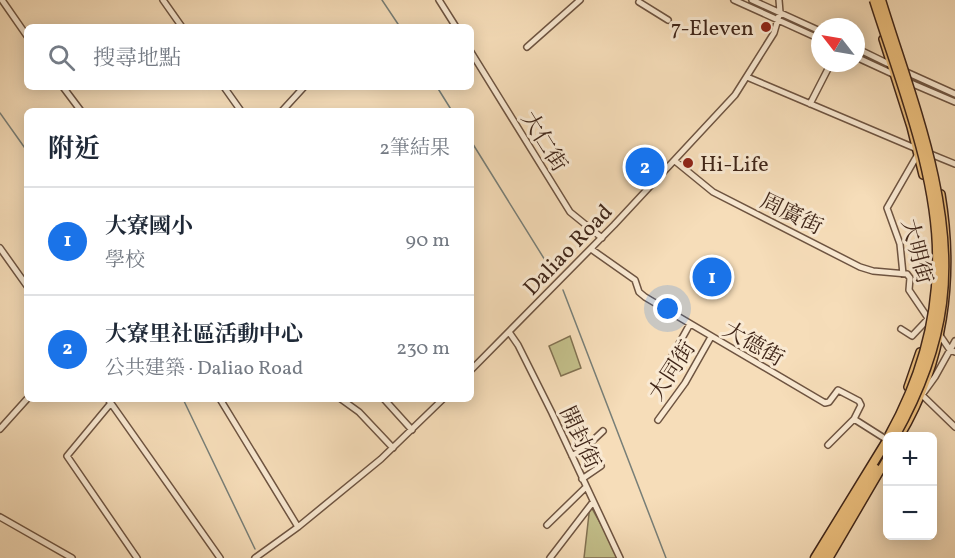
<!DOCTYPE html>
<html lang="zh-TW">
<meta charset="utf-8">
<style>
body{margin:0;font-family:Vollkorn,"Noto Serif TC",serif;background:#f2f2f3;color:#1f2937}
.controls{position:absolute;right:18px;bottom:18px;display:grid;overflow:hidden;border-radius:9px;box-shadow:0 3px 15px #0003}
.controls button{width:54px;height:54px;display:grid;place-items:center;padding:0;border:0;border-bottom:2px solid #e0e1e3;background:#fff;color:#1f2937;font:30px sans-serif}
.compass{position:absolute;left:811px;top:18px;width:54px;height:54px;border-radius:50%;background:#fff;box-shadow:0 3px 15px #0003;rotate:301deg}
.you{position:absolute;left:668px;top:309px;width:21px;height:21px;margin:-15px;border:4px solid #fff;border-radius:50%;background:#1a73e8;box-shadow:0 0 0 9px #1a73e833}
.badge{display:grid;place-items:center;width:39px;height:39px;border-radius:50%;background:#1a73e8;color:#fff;font-size:20px;font-weight:700}
.pin{position:absolute;translate:-50% -50%;border:3px solid #fff;box-shadow:0 2px 6px #0006}
.list{margin:0;padding:0;list-style:none}
h2{display:flex;justify-content:space-between;align-items:center;height:78px;margin:0;padding:0 24px;font-size:26px}
h2 small{font-size:20px;font-weight:400;color:#747a83}
.list li{display:grid;grid-template-columns:39px 1fr auto;gap:18px;align-items:center;box-sizing:border-box;height:108px;padding:0 24px;border-top:2px solid #e0e1e3}
.list b{display:block;font-size:22px;white-space:nowrap}
.list p{margin:0;font-size:20px;white-space:nowrap;color:#747a83}
.list em{font-size:20px;font-style:normal;color:#747a83}
.icon{flex:none;width:33px;height:33px;fill:none;stroke:currentColor;stroke-width:2;stroke-linecap:round;stroke-linejoin:round}
.map{position:relative;flex:none;width:955px;height:558px;overflow:hidden}
.search{position:absolute;background:#fff;box-shadow:0 3px 15px #0003;left:24px;top:24px;width:450px;height:66px;display:flex;align-items:center;gap:15px;box-sizing:border-box;padding:0 21px;border-radius:9px;color:#747a83;font-size:22px}
.panel{position:absolute;background:#fff;box-shadow:0 3px 15px #0003;left:24px;top:108px;width:450px;height:294px;border-radius:9px}
.map>svg:first-child{display:block}
</style>
<div class="map">
<svg width="955" height="558" viewBox="0 0 955 558">
<rect width="100%" height="100%" fill="#f6ddb9"/>
<filter id="stains"><feTurbulence type="fractalNoise" baseFrequency=".00333" numOctaves="4"/><feColorMatrix values="0 0 0 0 .2 0 0 0 0 .09 0 0 0 0 .02 0 0 0 .5 -.17"/></filter>
<radialGradient id="worn" r=".72"><stop offset=".6" stop-color="#630" stop-opacity="0"/><stop offset="1" stop-color="#630" stop-opacity=".3"/></radialGradient>
<path fill="#c3bf8a" stroke="#827252" stroke-width="1.5" d="M570,336L581,368L561,376L549,346Z
M590,505L620,558H584Z"/>
<g fill="none" stroke-linecap="round" stroke-linejoin="round">
<path stroke="#787f78" stroke-width="1.5" d="M382,0L400,27
M437,87L452,111
M0,113L27,151
M471,141L553,273
M563,290L666,558
M183,399L255,549"/>
<g stroke="#6e5441" stroke-width="8">
<path id="minor" d="M2,0L27,36
M163,0L182,27
M439,0L456,27
M734,0L820,39
M752,0L820,31
M639,2L668,20
M527,47L580,0
M856,48L893,66
M471,52L570,212L602,238
M856,57L895,75
M904,71L955,94
M747,77L917,149
M906,81L955,102
M63,87L81,111
M224,87L241,111
M810,104L831,63
M282,111L304,87
M928,153L955,164
M675,161L713,192L860,267L873,271L907,274L910,278L909,290L932,324
M0,248L27,286
M591,249L635,280L639,292L645,297L825,403L829,402L838,390L859,401L861,405L854,419L884,438
M903,274L900,244L887,208L918,154
M901,329L912,336L928,319
M509,332L518,345L552,413L620,558
M939,334L950,350L955,352
M955,341L935,377L922,395L955,427
M666,367L690,324
M471,370L614,225L735,95L774,33L780,12L779,0
M108,399L220,558
M220,399L298,527
M341,399L359,412L393,448
M384,399L412,430
M111,403L67,456L137,558
M658,420L685,383L711,337
M0,429L27,399
M828,445L854,419
M572,456L586,447L603,431
M582,479L601,466
M0,517L72,558
M547,525L586,487
M255,558L298,527L381,459L443,399
M550,558L593,502"/>
</g>
<g stroke="#402619" stroke-width="10">
<path id="major" d="M883,39L911,127L923,175
M908,387L920,352
M900,436C944,362 955,278 941,194
M829,558L888,457"/>
</g>
<g stroke="#402619" stroke-width="11">
<path id="highway" d="M815,558L888,439
M822,558L876,469"/>
</g>
<use href="#minor" stroke="#f9e9d2" stroke-width="5"/>
<use href="#major" stroke="#ebbe7c" stroke-width="7"/>
<use href="#highway" stroke="#ebbe7c" stroke-width="8"/>
<g stroke="#402619" stroke-width="11" stroke-linecap="butt">
<path id="highway-bridge" d="M874,0C900,82 940,180 937,266C936,326 918,384 889,436
M881,0C910,95 955,202 942,303C936,350 918,395 895,436"/>
</g>
<use href="#highway-bridge" stroke="#ebbe7c" stroke-width="8"/>
</g>
<g fill="#8f2418" stroke="#f9e9d2" stroke-width="2">
<circle cx="766" cy="27" r="6"/>
<circle cx="688" cy="163" r="6"/>
</g>
<g text-anchor="middle" stroke-width="6" stroke-linejoin="round" paint-order="stroke">
<g font-size="22" fill="#402619" stroke="#f9e9d2" text-anchor="end">
<text x="754" y="35">7-Eleven</text>
<text x="700" y="171" text-anchor="start">Hi-Life</text>
</g>
<g font-size="22" fill="#402619" stroke="#f9e9d2">
<text transform="translate(545 141) rotate(58)" y="8">大仁街</text>
<text transform="translate(792 213) rotate(26)" y="8">周廣街</text>
<text transform="translate(567 249) rotate(-46)" y="8">Daliao Road</text>
<text transform="translate(918 251) rotate(75)" y="8">大明街</text>
<text transform="translate(754 343) rotate(30)" y="8">大德街</text>
<text transform="translate(671 370) rotate(-57)" y="8">大同街</text>
<text transform="translate(581 437) rotate(65)" y="8">開封街</text>
</g>
</g>
<rect width="100%" height="100%" filter="url(#stains)"/>
<rect width="100%" height="100%" fill="url(#worn)"/>
</svg>
<div class="controls">
<button>+</button>
<button>−</button>
</div>
<svg class="compass" viewBox="-18 -18 36 36"><path d="M0-13l5 13h-10z" fill="#e53935"/><path d="M0 13l5-13h-10z" fill="#747a83"/></svg>
<div class="you"></div>
<div class="pin badge" style="left:712px;top:277px">1</div>
<div class="pin badge" style="left:645px;top:167px">2</div>
<div class="search"><svg class="icon" aria-label="search" viewBox="0 0 24 24"><circle cx="10" cy="10" r="6"/><path d="M15 15l6 6"/></svg>搜尋地點</div>
<section class="panel">
<h2>附近<small>2筆結果</small></h2>
<ul class="list">
<li><span class="badge">1</span><div><b>大寮國小</b><p>學校</p></div><em>90 m</em></li>
<li><span class="badge">2</span><div><b>大寮里社區活動中心</b><p>公共建築 · Daliao Road</p></div><em>230 m</em></li>
</ul>
</section>
</div>
